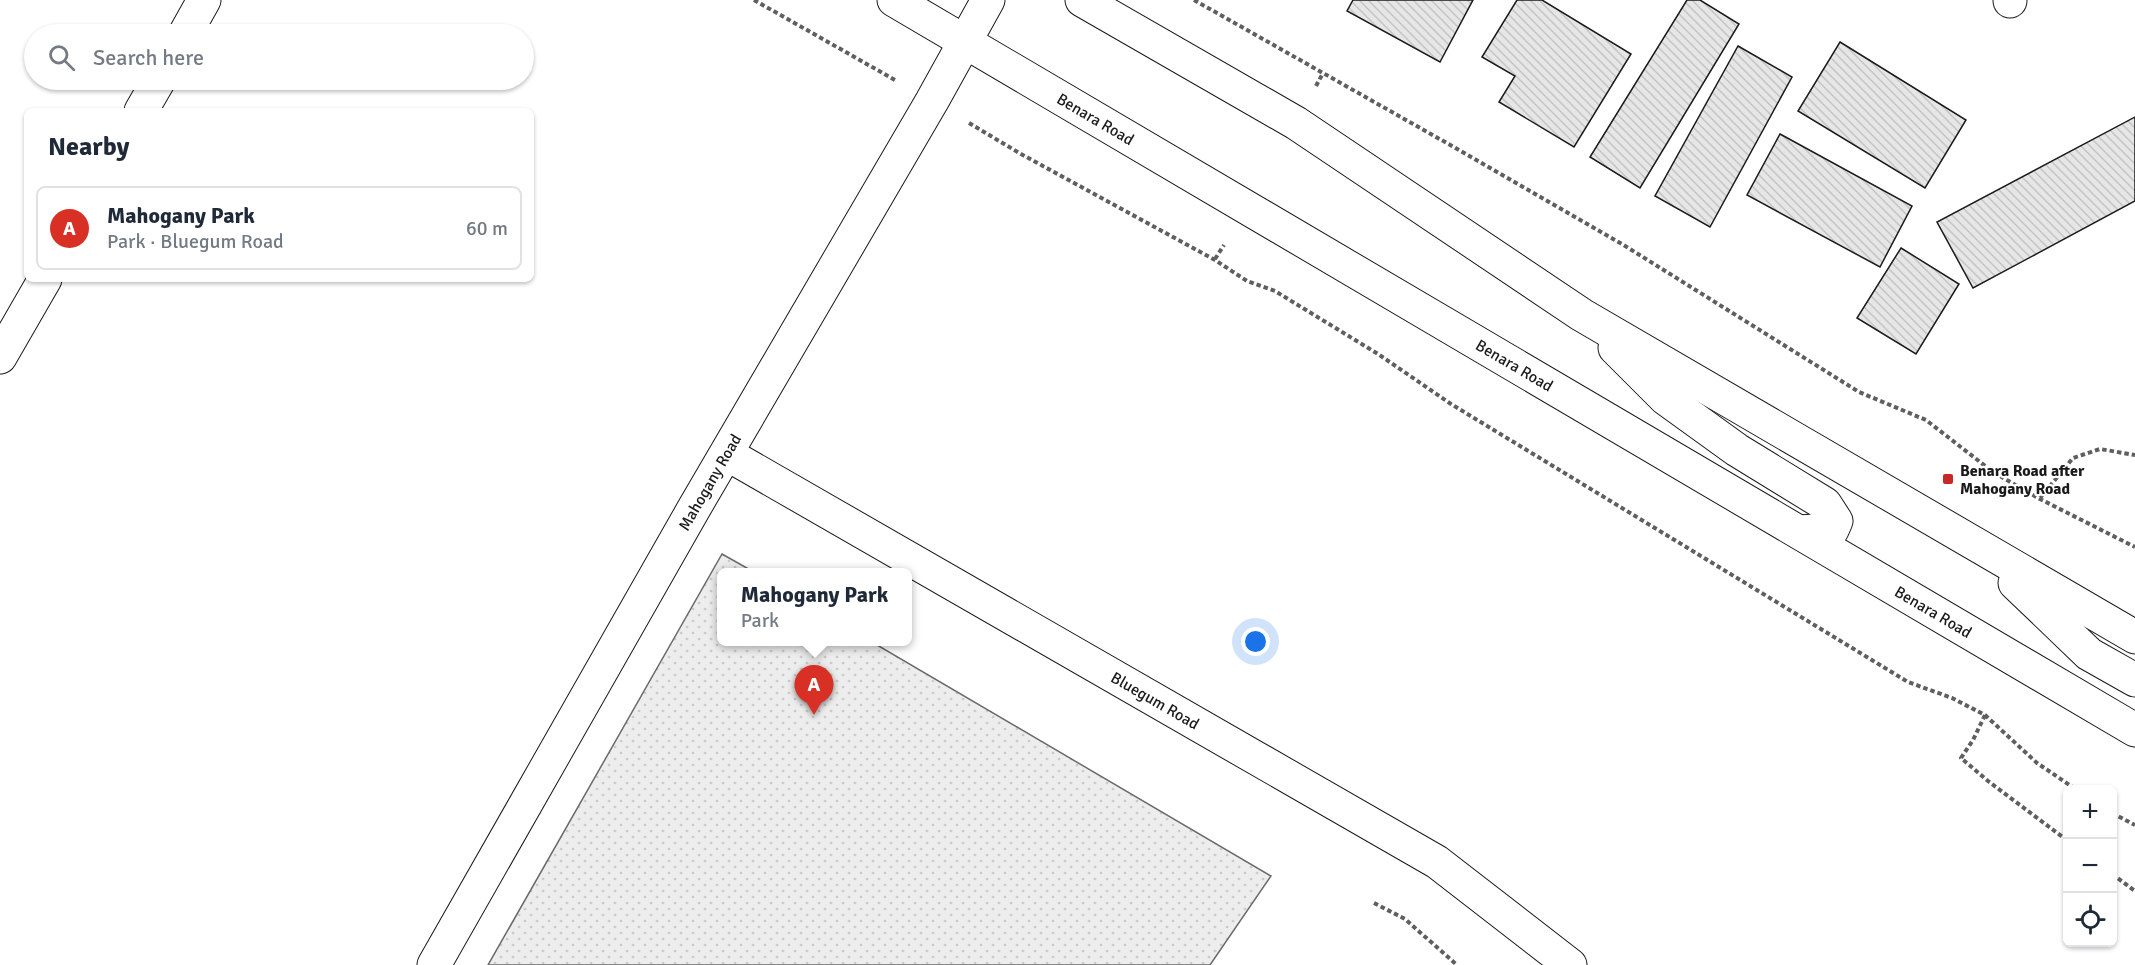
<!DOCTYPE html>
<meta charset="utf-8">
<style>
body{margin:0;font-family:Signika,sans-serif;background:#f2f2f3;color:#1f2937}
.controls{position:absolute;right:18px;bottom:18px;display:grid;overflow:hidden;border-radius:9px;box-shadow:0 2px 4px #0004}
.controls button{width:54px;height:54px;display:grid;place-items:center;padding:0;border:0;border-bottom:2px solid #e0e1e3;background:#fff;color:#1f2937;font:30px sans-serif}
.you{position:absolute;left:1256px;top:642px;width:21px;height:21px;margin:-15px;border:4px solid #fff;border-radius:50%;background:#1a73e8;box-shadow:0 0 0 9px #1a73e833}
.badge{display:grid;place-items:center;width:39px;height:39px;border-radius:50%;background:#d93025;color:#fff;font-size:20px;font-weight:700}
.pin{position:absolute;translate:-50% -50px;filter:drop-shadow(0 2px 3px #0008)}
.pin::after{content:'';position:absolute;top:32px;width:21px;height:18px;background:inherit;clip-path:polygon(0 0,100% 0,50% 100%)}
.popup{position:absolute;left:717px;top:568px;width:195px;height:78px;box-sizing:border-box;display:grid;place-content:center;border-radius:9px;background:#fff;filter:drop-shadow(0 2px 4px #0005);font-size:20px;white-space:nowrap;color:#747a83}
.popup b{font-size:22px;color:#1f2937}
.popup::after{content:'';position:absolute;left:50%;top:100%;margin-left:-12px;border:12px solid transparent;border-top-color:#fff}
.list{margin:0;padding:0;list-style:none}
h2{display:flex;justify-content:space-between;align-items:center;height:78px;margin:0;padding:0 24px;font-size:26px}
h2 small{font-size:20px;font-weight:400;color:#747a83}
.list li{display:grid;grid-template-columns:39px 1fr auto;gap:18px;align-items:center;box-sizing:border-box;height:84px;margin:0 12px 12px;padding:0 12px;border:2px solid #e0e1e3;border-radius:9px}
.list b{display:block;font-size:22px;white-space:nowrap}
.list p{margin:0;font-size:20px;white-space:nowrap;color:#747a83}
.list em{font-size:20px;font-style:normal;color:#747a83}
.icon{flex:none;width:33px;height:33px;fill:none;stroke:currentColor;stroke-width:2;stroke-linecap:round;stroke-linejoin:round}
.map{position:relative;flex:none;width:2135px;height:965px;overflow:hidden}
.search{position:absolute;background:#fff;box-shadow:0 2px 4px #0004;left:24px;top:24px;width:510px;height:66px;display:flex;align-items:center;gap:15px;box-sizing:border-box;padding:0 21px;border-radius:33px;color:#747a83;font-size:22px}
.panel{position:absolute;background:#fff;box-shadow:0 2px 4px #0004;left:24px;top:108px;width:510px;height:174px;border-radius:9px}
.map>svg:first-child{display:block}
</style>
<div class="map">
<svg width="2135" height="965" viewBox="0 0 2135 965">
<defs>
<pattern id="park-dots" width="8" height="8" patternUnits="userSpaceOnUse" patternTransform="scale(1.5)"><rect width="8" height="8" fill="#ededed"/><path d="M2 2h.1M6 6h.1" fill="none" stroke="#cbcbcb" stroke-width="1.8" stroke-linecap="round"/></pattern>
<pattern id="building-back-hatch" width="6" height="6" patternUnits="userSpaceOnUse" patternTransform="scale(1.5)"><rect width="6" height="6" fill="#e6e6e6"/><path d="M-1 5l2 2M0 0l6 6M5-1l2 2" fill="none" stroke="#c5c5c5"/></pattern>
</defs>
<rect width="100%" height="100%" fill="#fff"/>
<path fill="url(#park-dots)" stroke="#6a6a6a" stroke-width="1.5" d="M722,554L754,572H721V642H872L1271,876L1210,965H488Z"/>
<path fill="url(#building-back-hatch)" stroke="#1a1a1a" stroke-width="1.5" d="M1353,0H1473L1440,62L1347,11Z
M1517,0H1542L1631,54L1574,147L1499,102L1515,76L1482,57Z
M1687,0H1700L1739,24L1640,188L1590,157Z
M1840,42L1966,120L1925,188L1798,111Z
M1738,46L1792,77L1710,227L1655,196Z
M2135,117V201L1973,288L1937,222Z
M1780,134L1912,206L1880,267L1747,195Z
M1901,248L1959,284L1916,354L1857,318Z"/>
<g fill="none" stroke-linecap="round" stroke-linejoin="round">
<g stroke="#1a1a1a" stroke-width="35">
<g id="minor">
<path d="M2010,1V0"/>
<path d="M185,34L204,0"/>
<path d="M141,111L159,80"/>
<path d="M0,357L45,279"/>
<path id="s1" d="M727,454L1437,862L1570,965"/>
<path id="s2" d="M434,965L693,510L932,101L988,0"/>
</g>
</g>
<g stroke="#1a1a1a" stroke-width="35">
<g id="major">
<path id="s3" d="M894,0L2135,730"/>
<path d="M1082,0L1296,123L1582,315L2135,637"/>
<path d="M1615,348L1665,398L1737,450L1825,504L1836,521L1832,530L1799,532"/>
<path d="M2015,583L2089,654L2135,680"/>
</g>
</g>
<path stroke="#5f5f5f" stroke-width="4" stroke-dasharray="4.5 3" stroke-linecap="butt" d="M754,0L895,80
M1194,0L1452,146L1622,244L1859,392L1926,420L1993,472L2040,499L2135,547
M1316,86L1323,73
M969,123L1021,154L1215,260L1247,281L1275,291L1378,354L1451,404L1908,682L1952,698L1985,715L2037,763L2077,790
M1215,259L1224,245
M2040,498L2073,458L2100,449L2135,455
M1985,715L1973,740L1961,758L1988,781L2068,841
M2112,813L2135,825
M2112,874L2135,891
M1374,903L1405,919L1457,965"/>
<use href="#minor" stroke="#fff" stroke-width="33"/>
<use href="#major" stroke="#fff" stroke-width="33"/>
</g>
<rect fill="#c62828" stroke="#fff" stroke-width="2" x="1942" y="473" width="12" height="12" rx="3"/>
<g text-anchor="middle" stroke-width="4.5" stroke-linejoin="round" paint-order="stroke">
<g font-size="16" fill="#1a1a1a" stroke="#fff">
<text dy="6" stroke="none"><textPath href="#s3" startOffset="234">Benara Road</textPath></text>
<text dy="6" stroke="none"><textPath href="#s3" startOffset="720">Benara Road</textPath></text>
<text dy="6" stroke="none"><textPath href="#s2" startOffset="556">Mahogany Road</textPath></text>
<text dy="6" stroke="none"><textPath href="#s3" startOffset="1206">Benara Road</textPath></text>
<text dy="6" stroke="none"><textPath href="#s1" startOffset="494">Bluegum Road</textPath></text>
</g>
<g font-size="16" font-weight="bold" fill="#1a1a1a" stroke="#fff" text-anchor="start">
<text x="1960" y="476">Benara Road after<tspan x="1960" dy="18">Mahogany Road</tspan></text>
</g>
</g>
</svg>
<div class="controls">
<button>+</button>
<button>−</button>
<button><svg class="icon" aria-label="locate" viewBox="0 0 24 24"><circle cx="12" cy="12" r="6"/><path d="M12 2v4M12 18v4M2 12h4M18 12h4"/></svg></button>
</div>
<div class="you"></div>
<div class="pin badge" style="left:814px;top:715px">A</div>
<div class="popup"><b>Mahogany Park</b>Park</div>
<div class="search"><svg class="icon" aria-label="search" viewBox="0 0 24 24"><circle cx="10" cy="10" r="6"/><path d="M15 15l6 6"/></svg>Search here</div>
<section class="panel">
<h2>Nearby<small></small></h2>
<ul class="list">
<li><span class="badge">A</span><div><b>Mahogany Park</b><p>Park · Bluegum Road</p></div><em>60 m</em></li>
</ul>
</section>
</div>
